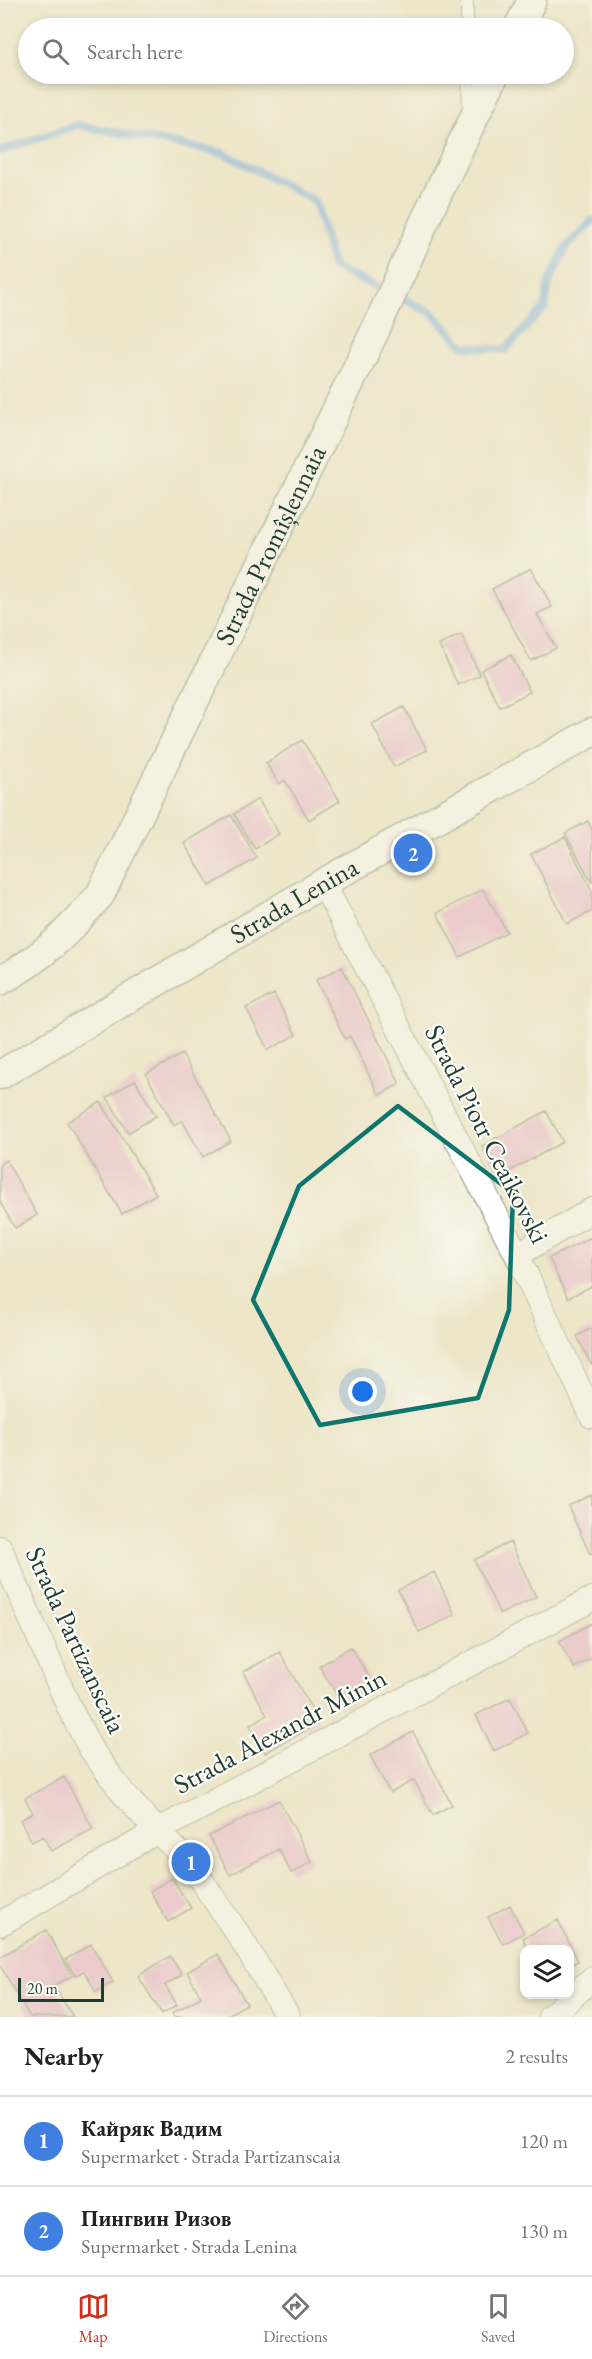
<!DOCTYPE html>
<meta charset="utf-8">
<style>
body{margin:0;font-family:"EB Garamond",serif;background:#f2f2f2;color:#222}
.controls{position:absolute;right:18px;bottom:18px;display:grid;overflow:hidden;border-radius:12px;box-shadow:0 3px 9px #0003}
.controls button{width:54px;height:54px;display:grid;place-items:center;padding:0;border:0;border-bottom:2px solid #e0e0e0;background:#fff;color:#222;font:30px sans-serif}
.scale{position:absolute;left:18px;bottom:15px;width:86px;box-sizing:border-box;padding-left:6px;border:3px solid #1f3d34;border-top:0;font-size:16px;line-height:21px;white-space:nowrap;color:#1f3d34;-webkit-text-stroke:4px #fdfcf7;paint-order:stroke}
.you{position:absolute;left:363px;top:1392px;width:21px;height:21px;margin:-15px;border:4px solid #fff;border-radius:50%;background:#1a73e8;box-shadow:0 0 0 9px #1a73e833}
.badge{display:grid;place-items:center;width:39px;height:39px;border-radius:50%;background:#c8321e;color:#fff;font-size:20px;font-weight:700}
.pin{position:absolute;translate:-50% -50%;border:3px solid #fff;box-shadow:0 2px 6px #0006}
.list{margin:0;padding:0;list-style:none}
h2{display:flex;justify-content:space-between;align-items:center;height:78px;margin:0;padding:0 24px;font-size:26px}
h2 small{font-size:20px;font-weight:400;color:#767676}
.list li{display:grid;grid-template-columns:39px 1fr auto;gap:18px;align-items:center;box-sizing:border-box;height:90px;padding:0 24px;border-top:2px solid #e0e0e0}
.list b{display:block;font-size:22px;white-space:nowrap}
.list p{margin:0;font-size:20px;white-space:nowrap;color:#767676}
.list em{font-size:20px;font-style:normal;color:#767676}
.icon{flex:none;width:33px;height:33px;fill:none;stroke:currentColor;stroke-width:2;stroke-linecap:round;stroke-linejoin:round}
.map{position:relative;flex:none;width:592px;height:2017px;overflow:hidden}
.search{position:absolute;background:#fff;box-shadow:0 3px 9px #0003;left:18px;right:18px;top:18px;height:66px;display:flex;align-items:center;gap:15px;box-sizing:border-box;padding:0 21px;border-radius:33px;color:#767676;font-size:22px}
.sheet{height:258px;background:#fff}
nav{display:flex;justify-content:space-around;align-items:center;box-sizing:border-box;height:84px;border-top:2px solid #e0e0e0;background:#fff;font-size:16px;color:#767676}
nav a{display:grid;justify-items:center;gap:3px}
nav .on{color:#c8321e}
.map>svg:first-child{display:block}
</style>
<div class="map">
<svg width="592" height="2017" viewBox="0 0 592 2017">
<rect width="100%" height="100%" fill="#fdfcf7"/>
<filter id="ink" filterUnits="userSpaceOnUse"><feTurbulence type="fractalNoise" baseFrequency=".0167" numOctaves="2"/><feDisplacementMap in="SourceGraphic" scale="12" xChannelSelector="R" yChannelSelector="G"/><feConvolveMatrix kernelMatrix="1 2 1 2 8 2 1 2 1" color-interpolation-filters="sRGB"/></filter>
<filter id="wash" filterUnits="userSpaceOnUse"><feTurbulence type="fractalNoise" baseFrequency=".008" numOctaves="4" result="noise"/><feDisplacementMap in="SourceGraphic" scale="24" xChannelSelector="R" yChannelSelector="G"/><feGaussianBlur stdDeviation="1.35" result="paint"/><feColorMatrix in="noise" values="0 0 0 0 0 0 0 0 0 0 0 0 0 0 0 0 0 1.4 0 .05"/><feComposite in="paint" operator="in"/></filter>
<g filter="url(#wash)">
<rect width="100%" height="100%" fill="#ede6c9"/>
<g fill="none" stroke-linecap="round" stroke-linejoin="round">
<path stroke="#74ace3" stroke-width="8" d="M0,151L77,125L223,153L315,201L333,267L431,312L464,346L505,350L545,307L549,282L567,246L592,221"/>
</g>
<g id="blocks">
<path fill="#e8abd0" d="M531,568L552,607L537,614L556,648L531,661L492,589Z
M461,634L480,675L458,685L439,645Z
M511,655L530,692L500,707L481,670Z
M404,707L427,750L394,767L372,724Z
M302,740L340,801L309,820L285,780L279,784L266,763Z
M258,799L279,834L255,849L234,814Z
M231,815L257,858L210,886L184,843Z
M588,821L592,830V883L565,833Z
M565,837L592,891V911L567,924L531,854Z
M483,889L507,932L460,957L437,913Z
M342,967L400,1084L379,1095L350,1036L345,1039L316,980Z
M274,994L296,1035L268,1050L246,1008Z
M182,1054L231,1141L203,1157L182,1120L174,1125L146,1074Z
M135,1080L156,1116L128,1133L107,1097Z
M101,1102L156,1194L122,1214L67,1122Z
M546,1111L563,1142L499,1177L482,1146Z
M6,1160L37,1215L15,1228L0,1202V1164Z
M592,1237V1286L568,1298L549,1258Z
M592,1328V1366L577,1336Z
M592,1495V1553L590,1554L568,1506Z
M510,1542L536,1597L500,1614L474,1560Z
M434,1572L455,1615L419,1632L398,1590Z
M592,1623V1658L574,1668L559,1641Z
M351,1647L375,1687L344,1706L319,1666Z
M280,1652L319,1723L265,1753L250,1725L267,1715L243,1672Z
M510,1698L528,1733L494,1751L476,1715Z
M413,1732L452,1805L433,1815L414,1780L390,1793L370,1755Z
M64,1777L93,1829L51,1851L43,1836L32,1842L20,1820L33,1813L25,1798Z
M279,1800L312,1862L291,1873L279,1849L230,1875L209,1836Z
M172,1878L191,1908L168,1922L150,1891Z
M510,1905L524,1933L503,1944L488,1917Z
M558,1920L578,1961L570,1965V1950H528L523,1938Z
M46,1930L72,1976L54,1986L73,2017H30L0,1965V1957Z
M91,1944L113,1982L96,1992L84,1971L75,1976L65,1960Z
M218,1954L247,2004L224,2017H174L172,2013L201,1997L187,1972Z
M170,1956L182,1975L165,1985L177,2005L162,2014L138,1976Z"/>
</g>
</g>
<g filter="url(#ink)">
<use href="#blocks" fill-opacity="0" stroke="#86927e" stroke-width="1.5"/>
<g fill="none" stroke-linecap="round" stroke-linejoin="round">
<g stroke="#86927e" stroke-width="14">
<path id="service" d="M467,0V28
M468,74L469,110"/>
</g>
<g stroke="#86927e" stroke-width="26">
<path id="minor" d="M323,883L517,1255L592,1416
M517,1255L592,1210
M0,1548L69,1707L90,1748L123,1793L157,1831L188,1861L240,1937L288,2017
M0,1924L157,1831L592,1599
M550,2017L592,1979"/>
</g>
<g stroke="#86927e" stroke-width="31">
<g id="tertiary">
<path d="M518,28L532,0"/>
<path id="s1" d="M0,981C44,957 68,932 100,895L375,331L433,203L495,74"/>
<path id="s2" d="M0,1075L323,883L592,732"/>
</g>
</g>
<use href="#service" stroke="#fff" stroke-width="12"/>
<use href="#minor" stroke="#fff" stroke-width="24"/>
<use href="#tertiary" stroke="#fff" stroke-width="28"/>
</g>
</g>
<path d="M0 0H592V2017H0ZM398,1106L513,1193L509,1310L478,1398L320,1425L253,1300L299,1186Z" fill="#ede6c9" fill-opacity=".55" fill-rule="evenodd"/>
<path fill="none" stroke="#0f766e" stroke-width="4.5" stroke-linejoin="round" d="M398,1106L513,1193L509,1310L478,1398L320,1425L253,1300L299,1186Z"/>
<g text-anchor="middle" stroke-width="4.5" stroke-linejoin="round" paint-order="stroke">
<g font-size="27" fill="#1f3d34" stroke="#fdfcf7">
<text dy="9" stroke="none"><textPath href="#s1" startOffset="522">Strada Promîșlennaia</textPath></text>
<text dy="9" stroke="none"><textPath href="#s2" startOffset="342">Strada Lenina</textPath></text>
<text transform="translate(487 1134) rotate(63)" y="9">Strada Piotr Ceaikovski</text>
<text transform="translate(76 1640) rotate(65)" y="9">Strada Partizanscaia</text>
<text transform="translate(280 1731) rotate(-28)" y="9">Strada Alexandr Minin</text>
</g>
</g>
</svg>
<div class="controls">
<button><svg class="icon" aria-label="layers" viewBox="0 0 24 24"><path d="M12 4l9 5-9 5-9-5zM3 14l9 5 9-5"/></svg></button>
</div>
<div class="scale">20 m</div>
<div class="you"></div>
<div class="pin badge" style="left:191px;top:1862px;background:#3f7fe0">1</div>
<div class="pin badge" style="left:413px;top:853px;background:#3f7fe0">2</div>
<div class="search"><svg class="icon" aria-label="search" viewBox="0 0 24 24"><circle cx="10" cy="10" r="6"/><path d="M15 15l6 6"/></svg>Search here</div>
</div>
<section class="sheet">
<h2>Nearby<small>2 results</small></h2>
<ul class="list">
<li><span class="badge" style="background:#3f7fe0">1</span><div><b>Кайряк Вадим</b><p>Supermarket · Strada Partizanscaia</p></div><em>120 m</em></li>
<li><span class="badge" style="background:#3f7fe0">2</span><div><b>Пингвин Ризов</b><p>Supermarket · Strada Lenina</p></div><em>130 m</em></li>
</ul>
</section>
<nav>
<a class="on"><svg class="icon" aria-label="map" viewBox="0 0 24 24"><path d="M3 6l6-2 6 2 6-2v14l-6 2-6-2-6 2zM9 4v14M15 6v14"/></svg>Map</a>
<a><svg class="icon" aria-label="directions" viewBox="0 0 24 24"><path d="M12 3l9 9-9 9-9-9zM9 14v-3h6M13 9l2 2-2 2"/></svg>Directions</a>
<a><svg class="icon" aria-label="saved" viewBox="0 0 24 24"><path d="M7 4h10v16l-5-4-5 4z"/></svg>Saved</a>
</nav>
